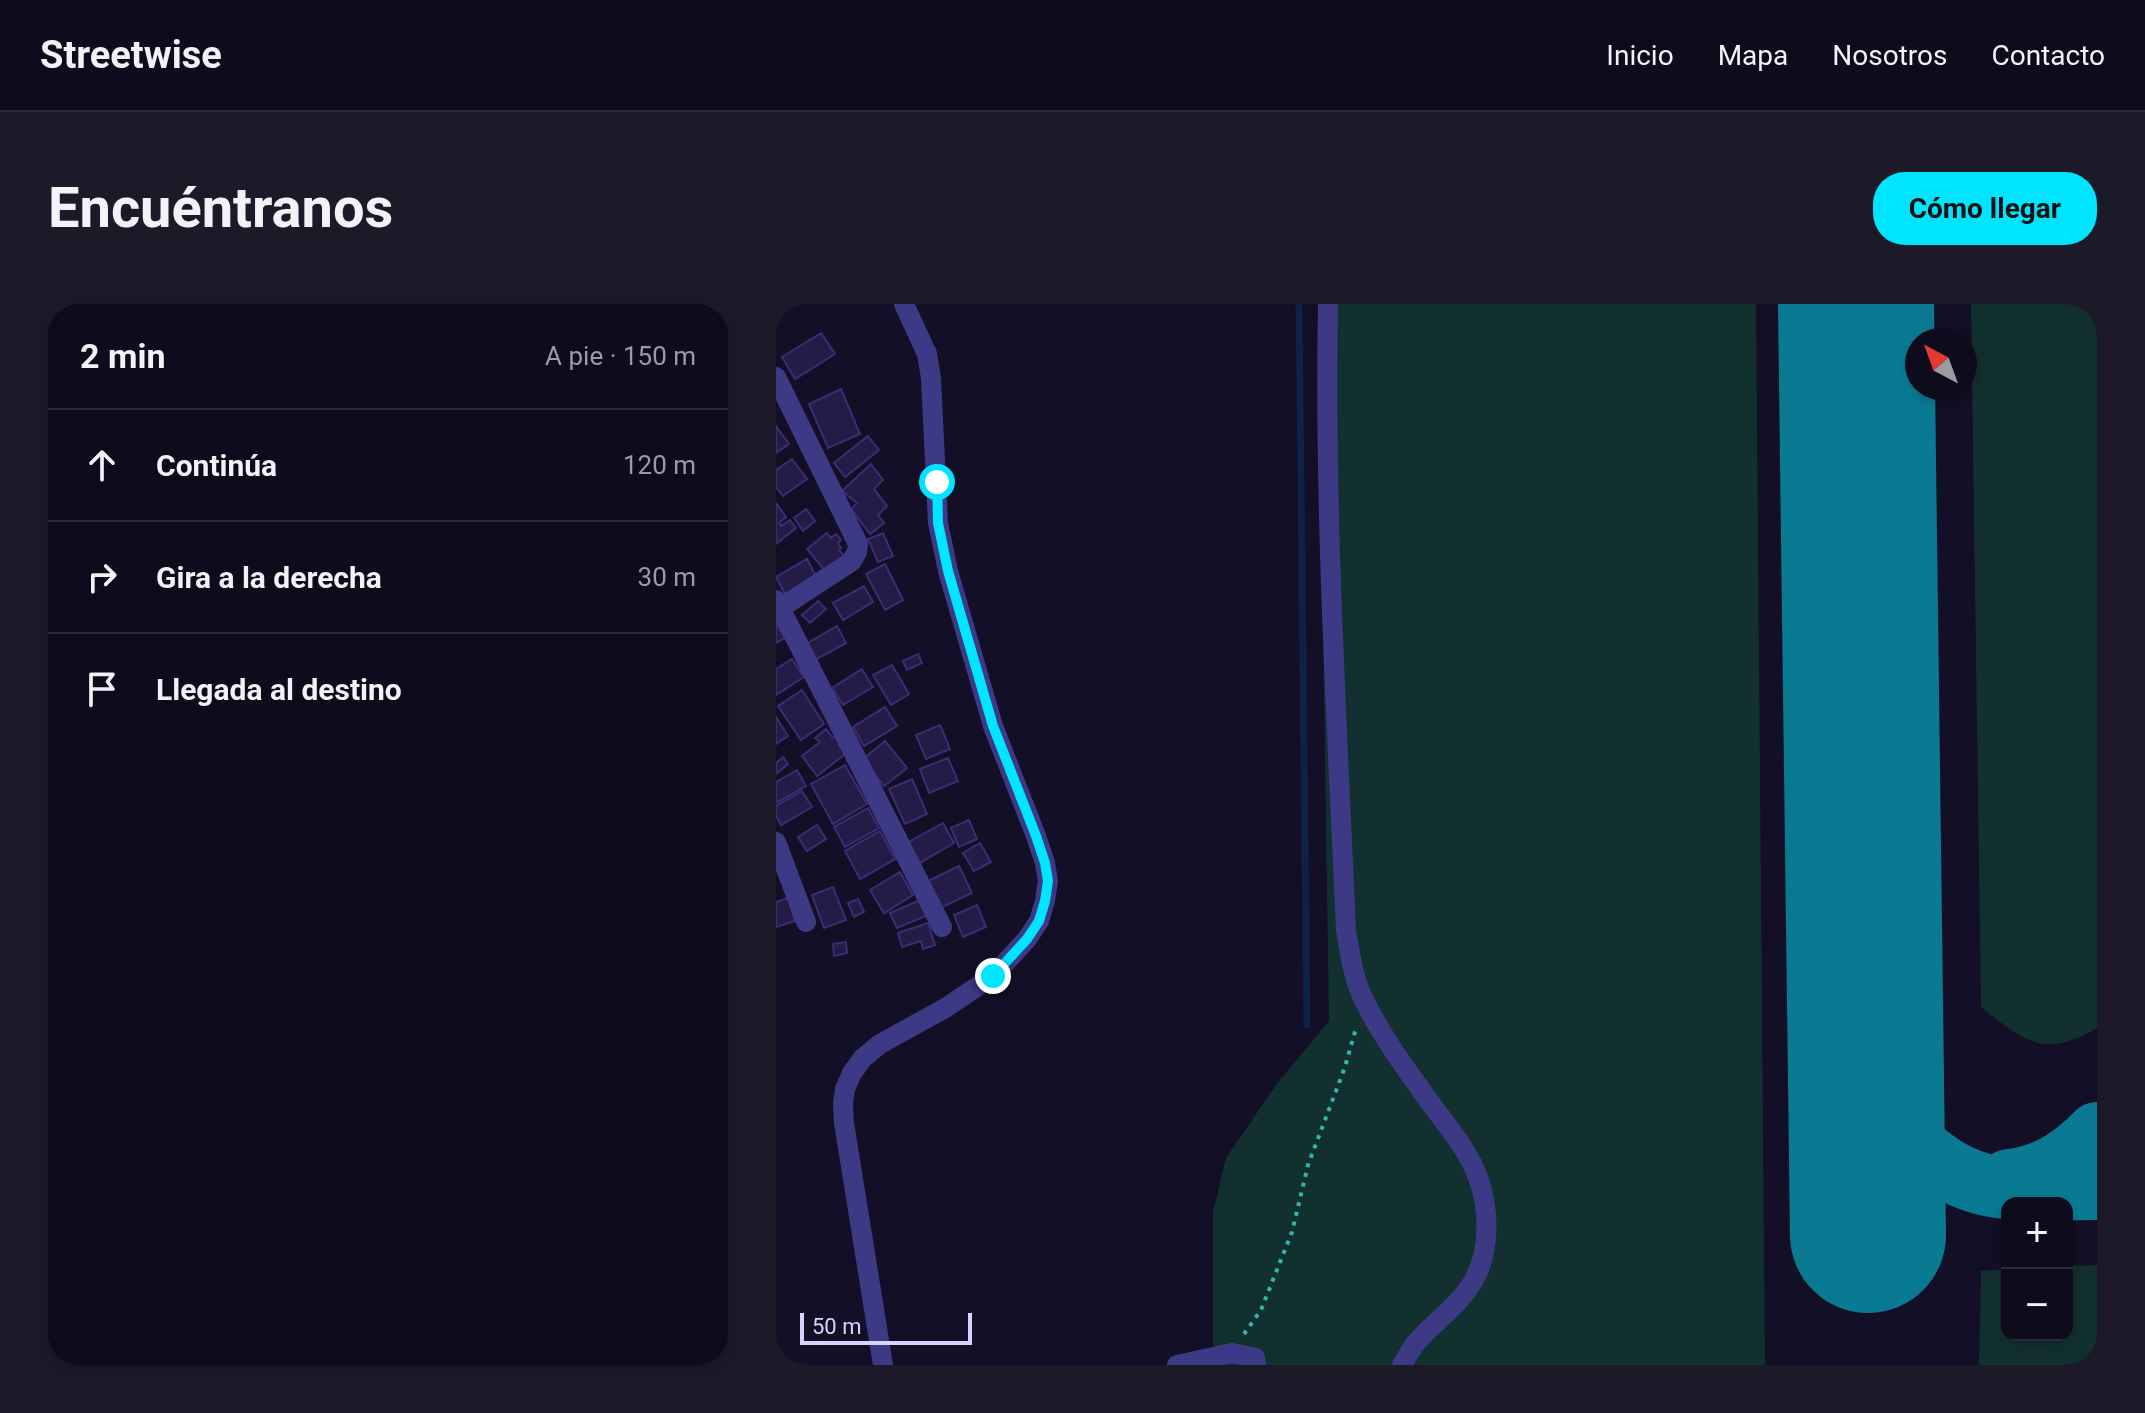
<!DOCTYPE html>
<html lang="es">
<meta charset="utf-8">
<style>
body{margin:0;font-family:Roboto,sans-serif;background:#1c1929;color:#f1f3f6}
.controls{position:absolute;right:24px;bottom:24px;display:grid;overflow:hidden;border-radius:16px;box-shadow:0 4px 12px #0003}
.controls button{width:72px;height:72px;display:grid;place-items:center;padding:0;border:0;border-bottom:2px solid #2e2b3b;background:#0e0b1c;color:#f1f3f6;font:40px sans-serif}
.compass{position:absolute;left:1129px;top:24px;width:72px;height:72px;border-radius:50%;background:#0e0b1c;box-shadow:0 4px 12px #0003;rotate:319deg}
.scale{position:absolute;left:24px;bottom:20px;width:172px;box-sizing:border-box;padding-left:8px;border:4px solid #d9d4ff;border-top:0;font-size:22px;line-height:28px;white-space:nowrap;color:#d9d4ff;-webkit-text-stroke:6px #130f26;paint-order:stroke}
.stop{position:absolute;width:24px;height:24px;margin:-18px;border:6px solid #00e5ff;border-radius:50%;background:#fff}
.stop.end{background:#00e5ff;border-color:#fff;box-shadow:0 2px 8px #0008}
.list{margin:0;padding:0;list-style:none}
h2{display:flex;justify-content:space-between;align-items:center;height:104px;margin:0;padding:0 32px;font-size:34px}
h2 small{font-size:26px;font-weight:400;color:#9b9ba3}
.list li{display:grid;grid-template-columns:52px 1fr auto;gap:24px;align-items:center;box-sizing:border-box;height:112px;padding:0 32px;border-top:2px solid #2e2b3b}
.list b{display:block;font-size:30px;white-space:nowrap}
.list em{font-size:26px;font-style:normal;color:#9b9ba3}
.icon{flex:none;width:44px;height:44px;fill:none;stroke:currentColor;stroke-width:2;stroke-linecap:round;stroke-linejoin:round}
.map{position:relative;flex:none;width:1321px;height:1061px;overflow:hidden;border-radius:32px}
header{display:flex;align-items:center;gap:48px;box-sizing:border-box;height:112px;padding:0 40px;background:#0e0b1c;border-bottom:2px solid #2e2b3b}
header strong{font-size:38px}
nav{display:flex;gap:44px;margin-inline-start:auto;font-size:28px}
.intro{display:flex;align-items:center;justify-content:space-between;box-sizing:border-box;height:192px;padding:0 48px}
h1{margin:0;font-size:56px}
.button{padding:20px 36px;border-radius:32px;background:#00e5ff;color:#111;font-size:28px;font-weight:700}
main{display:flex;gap:48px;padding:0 48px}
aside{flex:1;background:#0e0b1c;border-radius:32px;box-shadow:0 4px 12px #0003}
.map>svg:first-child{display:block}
</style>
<header>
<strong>Streetwise</strong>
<nav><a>Inicio</a><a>Mapa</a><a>Nosotros</a><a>Contacto</a></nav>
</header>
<div class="intro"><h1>Encuéntranos</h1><a class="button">Cómo llegar</a></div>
<main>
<aside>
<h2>2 min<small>A pie · 150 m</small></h2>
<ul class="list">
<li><svg class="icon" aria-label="ahead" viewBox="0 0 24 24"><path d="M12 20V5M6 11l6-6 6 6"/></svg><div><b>Continúa</b></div><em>120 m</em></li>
<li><svg class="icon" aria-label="right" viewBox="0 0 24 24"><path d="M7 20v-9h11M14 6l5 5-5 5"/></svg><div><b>Gira a la derecha</b></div><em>30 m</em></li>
<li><svg class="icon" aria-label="arrive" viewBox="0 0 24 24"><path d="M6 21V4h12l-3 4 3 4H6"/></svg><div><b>Llegada al destino</b></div></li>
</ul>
</aside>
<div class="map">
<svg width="1321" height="1061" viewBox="0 0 1321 1061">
<rect width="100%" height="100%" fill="#130f26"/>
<path fill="#12302f" d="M542,0H980L989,1061H437V908L450,854L500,781L553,717Z
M1195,0H1321V724C1308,731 1294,739 1279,740C1251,743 1225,719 1205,703Z
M1321,961V1061H1203L1205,967L1231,965V1031H1291V962Z"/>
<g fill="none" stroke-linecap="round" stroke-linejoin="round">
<path stroke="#0c2248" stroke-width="7" d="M523,0L531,721"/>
<path stroke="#0a7a92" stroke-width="62" d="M1090,738C1093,754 1096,771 1102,786C1122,834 1170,876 1222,883C1254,888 1289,885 1321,885
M1233,876C1269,872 1296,855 1321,829"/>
<path stroke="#0a7a92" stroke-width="156" d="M1080,0L1092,931"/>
</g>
<path fill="#241b47" stroke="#3b2d73" stroke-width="2" d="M0,0H14L0,9Z
M45,29L59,50L19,75L6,53Z
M65,85L84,130L52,144L33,100Z
M0,122L13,140L0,149Z
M92,132L103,146L69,173L58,159Z
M16,155L31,175L7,192L0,183V166Z
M95,160L107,176L98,185L111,202L102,211L108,219L94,230L75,205L81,199L66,187Z
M0,199L10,213L3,219L5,222L14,216L20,224L0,240Z
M30,205L39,217L27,227L18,214Z
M51,229L55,234L60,230L65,236L62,239L65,244L63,246L68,252L49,267L31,245Z
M107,229L117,252L102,258L92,235Z
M31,255L40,272L9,290L0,273Z
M109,260L127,296L109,306L90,270Z
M88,282L97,298L67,316L57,299Z
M42,297L50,305L34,319L26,311Z
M0,320L9,334L0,339Z
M61,322L70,339L39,356L30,340Z
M142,350L146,359L131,366L127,357Z
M16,355L28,373L0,391V365Z
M116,361L133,390L115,401L97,371Z
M86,365L97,383L67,401L56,384Z
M26,386L48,420L25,436L2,402Z
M109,403L121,422L88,442L77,423Z
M0,413L12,432L0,440Z
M164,421L174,445L150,455L140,431Z
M50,425L57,434L60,432L69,450L41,472L26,452L44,438L39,434Z
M109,437L131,464L108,482L87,455Z
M7,453L12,460L0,470V459Z
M172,454L182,477L153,489L144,465Z
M69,461L91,500L57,520L35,480Z
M21,466L30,482L0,499V478Z
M136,475L151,510L129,520L113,485Z
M26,487L36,503L5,521L0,512V502Z
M92,504L103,524L69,543L58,523Z
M193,516L201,535L183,543L175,524Z
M167,519L178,539L142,560L131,539Z
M41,521L50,535L31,547L22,533Z
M104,527L119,555L84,575L69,547Z
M204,539L215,558L198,567L187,549Z
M183,562L196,589L164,604L152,577Z
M124,568L137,591L108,609L94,586Z
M57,583L70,616L48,624L36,591Z
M12,594L19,617L0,623V598Z
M82,595L88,608L78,613L72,599Z
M144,596L150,612L121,624L114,609Z
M201,601L210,623L187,633L178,611Z
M152,619L159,641L147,645L145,637L126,643L122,629Z
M70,638L71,649L58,652L57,640Z"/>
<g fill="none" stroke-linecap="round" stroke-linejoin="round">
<path stroke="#2fb8b0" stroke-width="4" stroke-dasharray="4 6" stroke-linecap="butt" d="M468,1030L485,1006L516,928L532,861L569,763L580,724"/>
<path stroke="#3d3a85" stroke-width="20" d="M552,0C548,208 561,417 570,626C574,649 577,675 588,696C607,735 633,769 658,804C675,826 694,850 703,876C713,906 714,943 700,972C686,1000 658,1017 639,1040C634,1047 630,1054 626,1061
M0,73L82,240L81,248L75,258L0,307
M0,296L166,623
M0,538L30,618
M107,1061L68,819L67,800L69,785L76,769L87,754L104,740L171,703L217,672L251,635L263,617L269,597L272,577L269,559L260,532L217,422L172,267L162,219L155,74L151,50L128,0
M401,1061L456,1049L479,1054L480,1061"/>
</g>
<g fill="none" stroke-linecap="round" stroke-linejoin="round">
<path stroke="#00e5ff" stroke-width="10" d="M161,178L162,219L172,267L217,422L260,532L269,559L272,577L269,597L263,617L251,635L217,672"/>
</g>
</svg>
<div class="controls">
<button>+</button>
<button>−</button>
</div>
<svg class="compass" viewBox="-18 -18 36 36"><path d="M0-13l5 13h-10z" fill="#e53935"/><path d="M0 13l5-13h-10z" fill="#9b9ba3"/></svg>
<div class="scale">50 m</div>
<div class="stop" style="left:161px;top:178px"></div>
<div class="stop end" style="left:217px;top:672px"></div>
</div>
</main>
